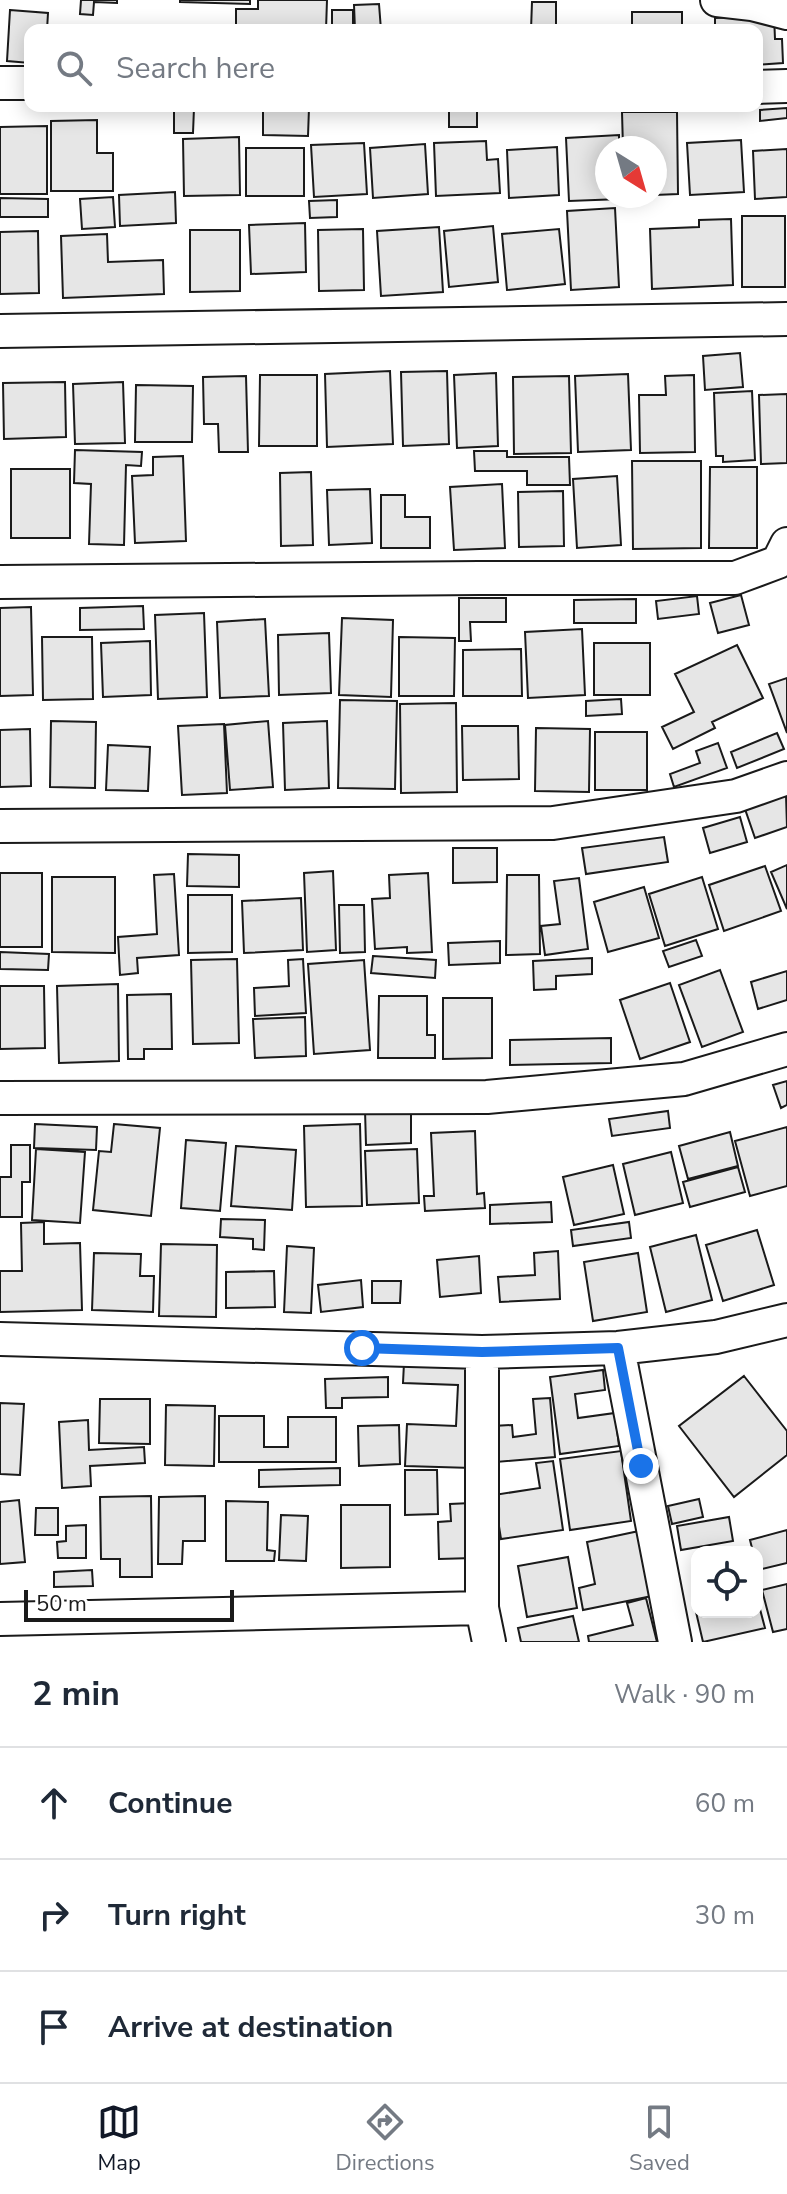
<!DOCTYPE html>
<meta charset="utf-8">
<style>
body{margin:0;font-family:"Nunito Sans",sans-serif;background:#f2f2f3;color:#1f2937}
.controls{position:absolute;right:24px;bottom:24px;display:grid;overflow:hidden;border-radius:16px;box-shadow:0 4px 20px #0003}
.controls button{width:72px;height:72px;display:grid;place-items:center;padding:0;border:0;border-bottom:2px solid #e0e1e3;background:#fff;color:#1f2937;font:40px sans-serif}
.compass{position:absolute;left:595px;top:136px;width:72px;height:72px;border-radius:50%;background:#fff;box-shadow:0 4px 20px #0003;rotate:143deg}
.scale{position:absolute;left:24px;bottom:20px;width:210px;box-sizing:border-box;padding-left:8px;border:4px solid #1a1a1a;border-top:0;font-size:22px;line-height:28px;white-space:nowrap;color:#1a1a1a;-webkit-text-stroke:6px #fff;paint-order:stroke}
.stop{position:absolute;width:24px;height:24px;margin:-18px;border:6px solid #1a73e8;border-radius:50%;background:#fff}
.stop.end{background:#1a73e8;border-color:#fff;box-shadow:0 2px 8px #0008}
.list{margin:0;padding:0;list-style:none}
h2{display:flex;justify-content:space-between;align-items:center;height:104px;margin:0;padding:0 32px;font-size:34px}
h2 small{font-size:26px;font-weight:400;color:#747a83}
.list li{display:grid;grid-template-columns:52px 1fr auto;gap:24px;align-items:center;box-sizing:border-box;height:112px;padding:0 32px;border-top:2px solid #e0e1e3}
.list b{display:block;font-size:30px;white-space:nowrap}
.list em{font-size:26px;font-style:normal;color:#747a83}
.icon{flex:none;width:44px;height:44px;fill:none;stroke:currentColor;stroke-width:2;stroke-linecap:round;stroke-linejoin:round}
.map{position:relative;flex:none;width:787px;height:1642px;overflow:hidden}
.search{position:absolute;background:#fff;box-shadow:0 4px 20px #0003;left:24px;right:24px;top:24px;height:88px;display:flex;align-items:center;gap:20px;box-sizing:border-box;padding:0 28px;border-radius:16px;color:#747a83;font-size:30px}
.sheet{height:440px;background:#fff}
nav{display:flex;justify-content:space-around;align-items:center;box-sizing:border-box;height:112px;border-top:2px solid #e0e1e3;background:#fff;font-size:22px;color:#747a83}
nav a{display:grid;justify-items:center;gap:4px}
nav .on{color:#111827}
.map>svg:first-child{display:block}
</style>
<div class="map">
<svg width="787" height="1642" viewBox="0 0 787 1642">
<rect width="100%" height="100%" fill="#fff"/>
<path fill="#e6e6e6" stroke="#1a1a1a" stroke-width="2" d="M81,0H117V3L94,2L93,15L80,14Z
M180,0H250V4L180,2Z
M258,0H327L326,30H236V9H258Z
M532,2H556V29L560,30H531Z
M379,4L381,30H355L354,5Z
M10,10L48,13L47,30H30V63L7,61Z
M332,10H353V30H332Z
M632,12H682V30H632Z
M774,15L775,39H782L783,63L757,65V30H715V18Z
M230,25V30H178V26Z
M263,107L309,108L308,136L263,135Z
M449,107H477V127H449Z
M174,108H194L193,133H174Z
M787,108V118L760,121V110Z
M622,112H677L678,194L655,195V148H623Z
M97,120V153H113V191H51V121Z
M47,126V194H0V127Z
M619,135V148H607V196H621V199L569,201L566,138Z
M239,137L240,195L184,196L183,139Z
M741,140L744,192L690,195L687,143Z
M486,141L487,160L498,159L500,193L436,196L434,143Z
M364,143L367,194L314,197L311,145Z
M425,144L428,194L373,198L370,148Z
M557,147L559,195L509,198L507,150Z
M246,148H304V196H246Z
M787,149V197L755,199L753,151Z
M175,192L176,223L120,226L119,195Z
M113,197L115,227L82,229L80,199Z
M0,198L48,199V217H0Z
M337,200V217L310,218L309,201Z
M615,208L619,287L571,290L567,211Z
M742,216H785V287H742Z
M731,219L733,285L652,289L650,229L699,227V220Z
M305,223L306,272L251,274L249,225Z
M493,226L498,282L449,287L444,231Z
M439,227L443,292L381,296L377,231Z
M363,229L364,290L319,291L318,230Z
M559,229L565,284L507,290L502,234Z
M190,230H240V291L190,292Z
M38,231L39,293L0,294V232Z
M107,234L108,262L163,260L164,294L63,298L61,236Z
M740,353L743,387L705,390L703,356Z
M390,371L393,444L327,447L325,374Z
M447,371L449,444L403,446L401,372Z
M496,373L498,446L457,448L454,375Z
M628,374L631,450L578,452L575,376Z
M260,375H317V446H259Z
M694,375L695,452L640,453L639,395H666L665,376Z
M246,376L248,452H219L218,424H204L203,377Z
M569,376L571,453L514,454L513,377Z
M65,382L66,437L4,439L3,383Z
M123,382L125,443L75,444L73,384Z
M136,385L193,386L192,442H135Z
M752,391L755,460L723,462V456H716L714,393Z
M787,394V463L761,464L759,395Z
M75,450L142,452L141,466L126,465L124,545L89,544L91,484L74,483Z
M474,451H507V457H569L570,485H527V471H475Z
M183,456L186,541L135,543L132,476L153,475V457Z
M632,461H701V548L633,549Z
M710,467H757V548H709Z
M11,469H70V538H11Z
M311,472L313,545L281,546L280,473Z
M617,476L621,545L577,548L573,479Z
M502,484L505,548L454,550L450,487Z
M370,489L372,543L329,545L327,490Z
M563,491L564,546L519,547L518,492Z
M381,495H405V517H430V548H381Z
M741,595L749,625L718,633L710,603Z
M697,596L699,614L658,619L656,601Z
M459,598H506V622H470L471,641H459Z
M636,599V623H574V600Z
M143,606L144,629L80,630V608Z
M31,607L33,695L0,696V608Z
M204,613L207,697L158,699L155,615Z
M342,618L393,620L391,697L339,695Z
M265,619L269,696L220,698L217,622Z
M582,629L585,695L528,698L525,632Z
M329,633L331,693L279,695L278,635Z
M42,637H92L93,699L43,700Z
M399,637L455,638L454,696H399Z
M150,641L151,695L103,697L101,643Z
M594,643H650V695H594Z
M737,645L763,698L712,722L715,728L673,749L662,727L694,712L675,674Z
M521,649L522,696H463V650Z
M787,678V733L769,684Z
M621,699L622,714L586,716V701Z
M340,700L397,701L395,789L338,788Z
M456,703L457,792L401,793L400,704Z
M51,721L96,722L95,788L50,787Z
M268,721L273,787L230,790L225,725Z
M327,721L329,788L285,790L283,723Z
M224,724L227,793L182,795L178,726Z
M462,726H518L519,779L463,780Z
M536,728L590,729L589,792L535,791Z
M30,729L31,786L0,787V730Z
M595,732H647V790H595Z
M777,733L784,749L737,768L731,752Z
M718,743L727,768L674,787L670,774L700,763L696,751Z
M108,745L150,747L148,791L106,790Z
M786,795L787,827L755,838L745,809Z
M740,817L747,842L710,853L703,828Z
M664,837L668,862L586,874L582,848Z
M453,848H497V882L453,883Z
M188,854L239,855V887L187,886Z
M787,865V909L771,872Z
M765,866L781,911L724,931L709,885Z
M333,871L336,950L307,952L304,873Z
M0,873H42V947H0Z
M428,873L432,952L407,953V947L375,949L372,899L390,898L389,875Z
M174,874L179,955L137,958L138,973L120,975L118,937L157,934L154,875Z
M507,875H539L540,954L506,955Z
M52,877H115V953L52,952Z
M702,877L718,929L665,946L649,894Z
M579,878L588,949L545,955L541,926L560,924L554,881Z
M644,887L659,938L608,952L594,902Z
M188,895H232V952L188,953Z
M301,898L303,950L244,953L242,901Z
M339,905H364L365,952L340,953Z
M696,940L702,956L669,967L663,951Z
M500,941V963L449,965L448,943Z
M0,952L49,954L48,970L0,969Z
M373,956L436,960L435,978L371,973Z
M592,958V974L556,976V989L534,990L533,961Z
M237,959L239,1043L193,1044L191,960Z
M303,959L306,1013L255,1016L254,988L289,986L288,960Z
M364,960L370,1050L314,1054L308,964Z
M720,970L743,1032L702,1047L679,985Z
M787,971V1000L758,1009L751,982Z
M670,983L690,1042L640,1059L620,1000Z
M118,984L119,1061L59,1063L57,986Z
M0,986H44L45,1048L0,1049Z
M171,994L172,1049H144V1059H128L127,995Z
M379,996H427V1035H435V1058H378Z
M443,998H492V1058L443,1059Z
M305,1017L306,1056L255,1058L253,1019Z
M611,1038V1063L510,1065V1040Z
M787,1081V1105L781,1108L773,1085Z
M411,1109V1143L366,1145L365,1110Z
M668,1111L670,1128L612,1136L609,1119Z
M35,1124L97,1127L96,1150L34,1148Z
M114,1124L160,1128L151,1216L93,1210L99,1151L111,1152Z
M360,1124L362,1206L306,1207L304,1126Z
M787,1127V1186L750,1196L735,1141Z
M475,1131L477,1194L484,1193L485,1208L425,1211L424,1196H434L431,1133Z
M730,1132L738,1166L688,1179L679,1146Z
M186,1140L226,1143L220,1211L181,1208Z
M11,1145H30V1182H22V1217H0V1177H11Z
M236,1146L296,1150L292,1210L231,1206Z
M36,1149L85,1152L80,1223L32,1220Z
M417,1149L419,1203L367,1205L365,1151Z
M671,1152L683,1203L635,1215L623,1164Z
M613,1165L624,1214L574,1225L563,1177Z
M738,1167L745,1192L690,1207L683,1182Z
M551,1202L552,1222L490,1224V1205Z
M221,1219L265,1220L264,1250L253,1249V1239L220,1237Z
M44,1222V1244L80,1243L82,1310L0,1312V1271H22L21,1223Z
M629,1222L631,1238L573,1246L571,1230Z
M757,1230L774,1285L723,1301L706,1245Z
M696,1235L712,1300L666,1312L650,1247Z
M161,1244L217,1245L216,1317L159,1316Z
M287,1246L314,1248L311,1313L284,1312Z
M558,1251L560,1299L500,1302L498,1277L535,1275L534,1253Z
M94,1253L141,1254L140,1276H154L153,1312L92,1310Z
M638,1253L647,1312L593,1321L584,1262Z
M479,1256L481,1293L440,1297L437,1260Z
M274,1271L275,1307L226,1308V1272Z
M361,1280L363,1307L321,1312L318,1285Z
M372,1281H401L400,1303H372Z
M404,1363L467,1365L472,1468L405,1466L407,1424L456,1426L458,1385L403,1383Z
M603,1370L605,1390L575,1394L578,1418L615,1413L619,1446L560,1454L550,1377Z
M744,1376L787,1431V1455L734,1497L679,1426Z
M388,1377V1397L342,1398V1408H326L325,1379Z
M550,1398L555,1457L496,1462L493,1426L512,1425L513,1437L536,1434L533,1399Z
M100,1399H150V1444L99,1443Z
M0,1403L24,1404L20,1475L0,1474Z
M166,1405L215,1406L214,1466L165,1465Z
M219,1416H264V1447H288V1417H336V1462H219Z
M88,1420L89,1450L144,1447L145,1463L90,1466L91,1486L62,1488L59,1422Z
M399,1425L400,1464L359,1466L358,1426Z
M621,1451L631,1521L570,1530L560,1459Z
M553,1461L563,1530L501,1539L494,1495L540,1488L536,1463Z
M340,1468V1485L259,1487V1470Z
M405,1470H437L438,1514L405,1515Z
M151,1496L152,1577H120V1559H101L100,1497Z
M205,1496V1541H183L182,1564H158L159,1497Z
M699,1499L703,1517L672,1524L668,1506Z
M19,1500L25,1562L0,1564V1502Z
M226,1501L268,1502L267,1550L275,1551L274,1561H226Z
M471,1503L473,1558L439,1559L438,1522L451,1521L450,1504Z
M341,1505H390V1567L341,1568Z
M36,1508H58V1535H35Z
M281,1515L308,1516L306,1561L279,1560Z
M729,1517L733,1541L681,1550L677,1526Z
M86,1525V1558H58L57,1542L66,1541V1526Z
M787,1530V1563L758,1570L757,1552H753L750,1540Z
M639,1531L652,1596L583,1610L579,1588L595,1584L587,1542Z
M568,1557L577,1608L527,1617L518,1566Z
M92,1570L93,1586L54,1587V1572Z
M787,1584V1629L773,1632L762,1590Z
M646,1598L657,1642H589L588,1636L633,1625L627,1603Z
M757,1598L765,1628L703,1642L696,1612H757Z
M573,1616L579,1642H521L518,1628Z"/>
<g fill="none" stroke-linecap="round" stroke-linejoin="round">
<g stroke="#1a1a1a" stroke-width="36">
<path id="minor" d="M717,0L752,4L787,13
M0,83H30
M757,87L787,86
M0,331L787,319
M0,582L479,578H735L778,562L787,544
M0,826L553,823L736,796L787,778
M0,1098L487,1097L684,1079L787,1049
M0,1339L482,1352L618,1348L716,1337L787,1320
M618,1348L675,1642
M482,1352V1608L489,1642
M0,1619L482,1608"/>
</g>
<use href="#minor" stroke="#fff" stroke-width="32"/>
</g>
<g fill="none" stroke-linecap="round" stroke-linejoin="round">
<path stroke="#1a73e8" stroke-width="10" d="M362,1348L482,1352L618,1348L641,1466"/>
</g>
</svg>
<div class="controls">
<button><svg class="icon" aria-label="locate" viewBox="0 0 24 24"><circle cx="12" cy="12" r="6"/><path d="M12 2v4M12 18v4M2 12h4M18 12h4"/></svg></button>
</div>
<svg class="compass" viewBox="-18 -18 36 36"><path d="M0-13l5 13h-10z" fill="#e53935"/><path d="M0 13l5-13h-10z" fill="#747a83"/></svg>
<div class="scale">50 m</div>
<div class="stop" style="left:362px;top:1348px"></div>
<div class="stop end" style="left:641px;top:1466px"></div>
<div class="search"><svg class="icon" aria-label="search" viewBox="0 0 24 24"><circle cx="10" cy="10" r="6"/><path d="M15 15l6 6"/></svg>Search here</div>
</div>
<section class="sheet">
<h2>2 min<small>Walk · 90 m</small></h2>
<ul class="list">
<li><svg class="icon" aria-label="ahead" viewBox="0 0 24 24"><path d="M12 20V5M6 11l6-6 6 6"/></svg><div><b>Continue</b></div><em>60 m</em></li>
<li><svg class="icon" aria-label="right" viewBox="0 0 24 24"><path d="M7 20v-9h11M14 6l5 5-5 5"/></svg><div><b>Turn right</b></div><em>30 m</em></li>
<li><svg class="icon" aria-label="arrive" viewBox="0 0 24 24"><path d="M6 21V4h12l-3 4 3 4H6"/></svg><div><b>Arrive at destination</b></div></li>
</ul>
</section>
<nav>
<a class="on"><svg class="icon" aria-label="map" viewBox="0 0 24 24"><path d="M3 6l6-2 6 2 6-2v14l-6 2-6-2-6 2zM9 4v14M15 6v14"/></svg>Map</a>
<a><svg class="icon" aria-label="directions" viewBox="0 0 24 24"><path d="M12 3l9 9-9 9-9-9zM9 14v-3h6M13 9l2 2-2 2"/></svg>Directions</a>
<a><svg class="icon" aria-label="saved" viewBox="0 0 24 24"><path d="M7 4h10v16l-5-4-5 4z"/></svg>Saved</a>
</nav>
